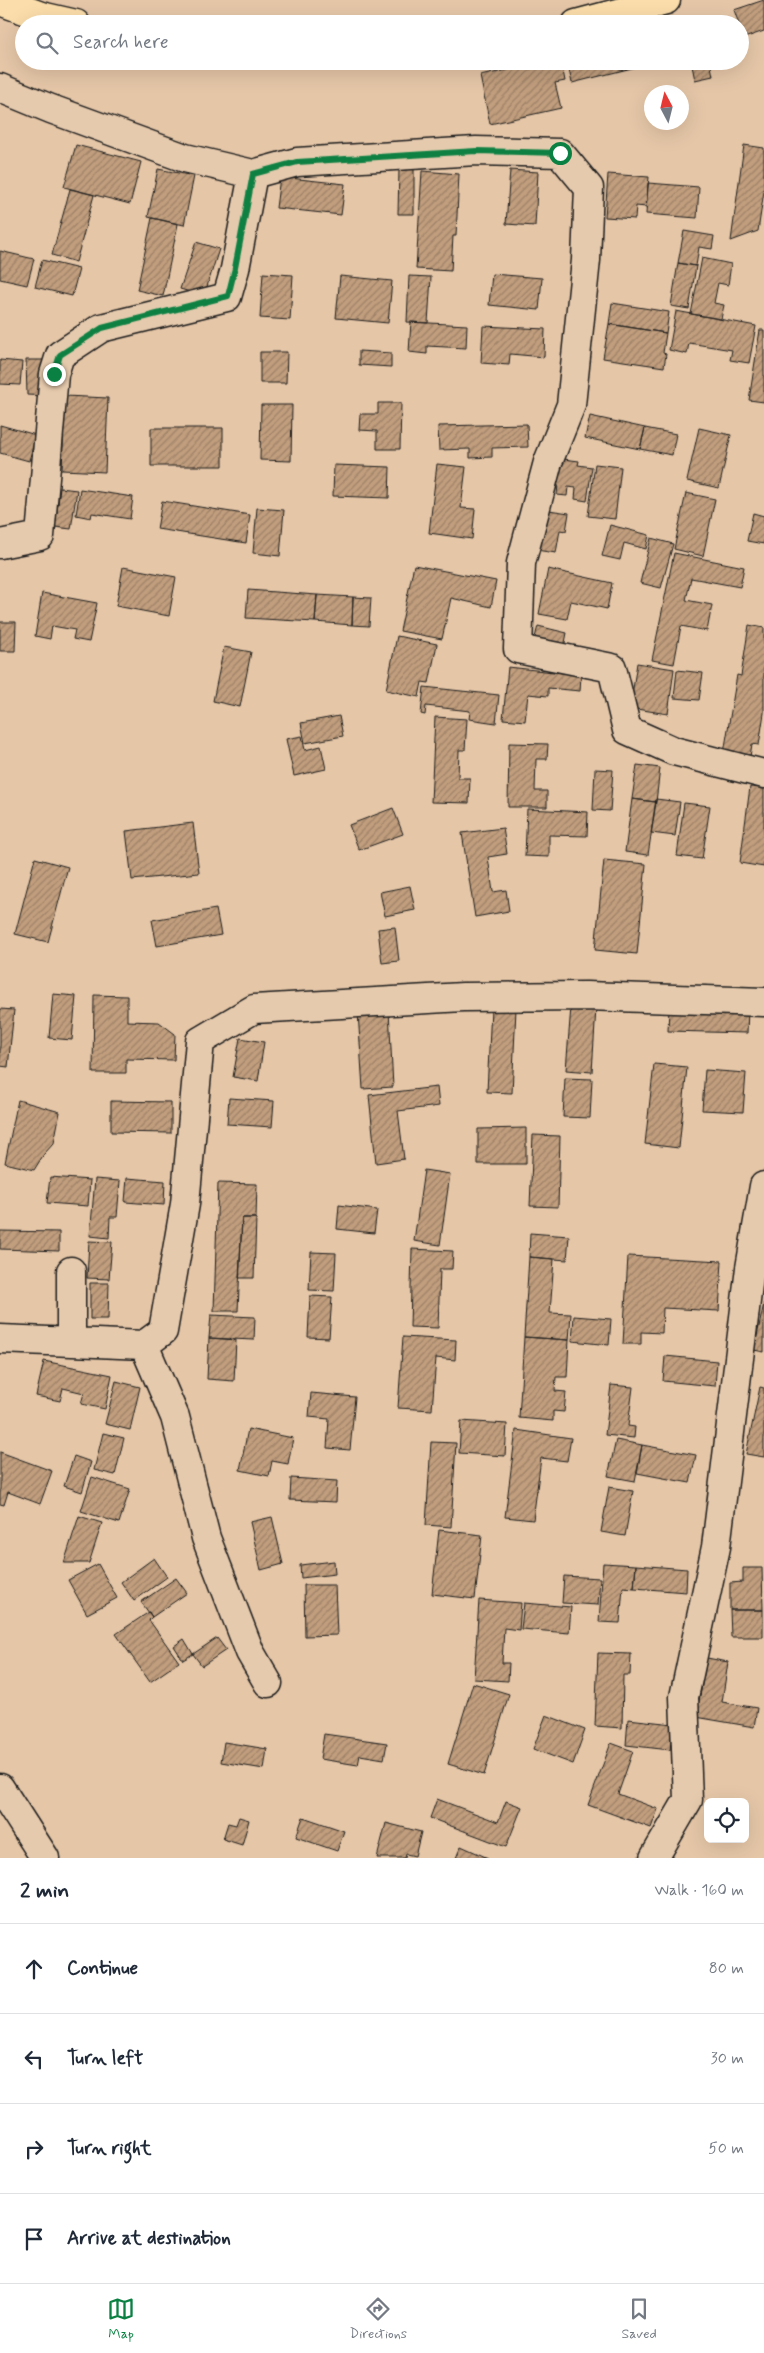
<!DOCTYPE html>
<meta charset="utf-8">
<style>
body{margin:0;font-family:Mynerve,sans-serif;background:#f2f2f3;color:#1f2937}
.controls{position:absolute;right:15px;bottom:15px;display:grid;overflow:hidden;border-radius:8px;box-shadow:0 5px 20px #0002}
.controls button{width:45px;height:45px;display:grid;place-items:center;padding:0;border:0;border-bottom:1px solid #e0e1e3;background:#fff;color:#1f2937;font:25px sans-serif}
.compass{position:absolute;left:644px;top:85px;width:45px;height:45px;border-radius:50%;background:#fff;box-shadow:0 5px 20px #0002;rotate:353deg}
.stop{position:absolute;width:15px;height:15px;margin:-11px;border:4px solid #0b8043;border-radius:50%;background:#fff}
.stop.end{background:#0b8043;border-color:#fff;box-shadow:0 1px 5px #0008}
.list{margin:0;padding:0;list-style:none}
h2{display:flex;justify-content:space-between;align-items:center;height:65px;margin:0;padding:0 20px;font-size:21px}
h2 small{font-size:16px;font-weight:400;color:#747a83}
.list li{display:grid;grid-template-columns:32px 1fr auto;gap:15px;align-items:center;box-sizing:border-box;height:90px;padding:0 20px;border-top:1px solid #e0e1e3}
.list b{display:block;font-size:19px;white-space:nowrap}
.list em{font-size:16px;font-style:normal;color:#747a83}
.icon{flex:none;width:28px;height:28px;fill:none;stroke:currentColor;stroke-width:2;stroke-linecap:round;stroke-linejoin:round}
.map{position:relative;flex:none;width:764px;height:1858px;overflow:hidden}
.search{position:absolute;background:#fff;box-shadow:0 5px 20px #0002;left:15px;right:15px;top:15px;height:55px;display:flex;align-items:center;gap:12px;box-sizing:border-box;padding:0 18px;border-radius:28px;color:#747a83;font-size:19px}
.sheet{height:425px;background:#fff}
nav{display:flex;justify-content:space-around;align-items:center;box-sizing:border-box;height:70px;border-top:1px solid #e0e1e3;background:#fff;font-size:14px;color:#747a83}
nav a{display:grid;justify-items:center;gap:2px}
nav .on{color:#0b8043}
.map>svg:first-child{display:block}
</style>
<div class="map">
<svg width="764" height="1858" viewBox="0 0 764 1858">
<defs>
<pattern id="building-hatch" width="6" height="6" patternUnits="userSpaceOnUse" patternTransform="scale(1.25)"><rect width="6" height="6" fill="#c19e7d"/><path d="M-1 1l2-2M0 6l6-6M5 7l2-2" fill="none" stroke="#9c8066"/></pattern>
</defs>
<rect width="100%" height="100%" fill="#e5c6a7"/>
<filter id="ink" filterUnits="userSpaceOnUse"><feTurbulence type="fractalNoise" baseFrequency=".02" numOctaves="2"/><feDisplacementMap in="SourceGraphic" scale="10" xChannelSelector="R" yChannelSelector="G"/><feConvolveMatrix kernelMatrix="1 2 1 2 8 2 1 2 1" color-interpolation-filters="sRGB"/></filter>
<g filter="url(#ink)">
<path fill="url(#building-hatch)" stroke="#1c1c1c" d="M764,0V31L744,38L734,10Z
M548,61H561L565,81L555,83L561,108L490,124L480,76Z
M567,61H643L644,65L572,83Z
M691,61H710L713,76L695,80Z
M76,145L141,162L130,204L64,187Z
M744,145L764,148V191L758,231L731,241Z
M158,169L194,176L184,225L148,217Z
M399,169H414V214H398Z
M510,170L538,172L535,226L506,224Z
M422,171L459,174L456,236H453L451,271L416,269Z
M608,174L649,177L646,207L636,206L635,219L605,217Z
M280,177L345,184L341,215L276,208Z
M648,183L699,187L697,218L646,214Z
M70,189L94,195L76,262L52,255Z
M152,218L178,224L163,296L137,290Z
M684,231L714,236L712,249L699,247L696,266L678,263Z
M196,242L219,249L204,296L180,289Z
M0,251L34,259L27,285L0,279Z
M702,258L731,264L728,285L718,283L714,303L724,305L721,319L691,314Z
M42,260L79,269L72,296L35,287Z
M678,263L696,266L689,309L671,306Z
M263,273L293,275L290,320L260,318Z
M492,274L542,278L539,310L489,305Z
M340,276L392,281L388,323L336,318Z
M409,276L431,277L428,323L407,322Z
M612,303L669,312L666,333L609,324Z
M676,311L756,326L749,363L730,360L732,350L689,343L687,354L669,350Z
M411,322L467,325L466,348L427,346V354L409,352Z
M609,324L666,333L663,353L666,354L664,367L603,358Z
M483,326L545,329L544,357L510,354L509,365L481,363Z
M760,330H764V402L749,400Z
M359,351L391,353V367L359,365Z
M260,352H287L286,383H260Z
M0,360L22,362L20,385L0,384Z
M26,360H47V396L27,395Z
M65,396L108,398L105,472L62,470Z
M378,403H401L400,449H377V431L359,430L360,414H378Z
M261,405H292L291,461L260,460Z
M590,416L645,428L640,449L585,438Z
M527,424L528,447L492,448V457L470,458V449L439,450L438,426Z
M0,425L36,435L29,461L0,453Z
M151,428H223V466H151Z
M645,428L676,434L672,455L640,449Z
M699,428L731,435L719,488L687,481Z
M556,458L579,461L578,465L592,467L587,501L575,499L576,488L568,487L567,496L557,495L558,485H553Z
M437,464L466,467L461,508L475,509L472,539L429,533Z
M595,464L621,467L615,519L588,516Z
M334,465L390,467L389,498L333,496Z
M60,488L77,490L71,529L55,527Z
M80,489L133,497L130,519L92,513L91,518L76,515Z
M686,493L715,499L703,556L674,549Z
M162,501L250,515L246,543L157,529Z
M257,508L284,510L280,556L253,553Z
M542,509L569,513L566,531L560,530L556,553L536,550Z
M753,513L764,516V544L747,541Z
M610,525L649,535L646,549L624,543L620,560L602,556Z
M651,538L673,544L661,588L640,583Z
M674,553L744,567L740,587L691,578L686,600L712,605L707,631L681,626L674,664L652,660Z
M414,565L496,581L491,607L451,598L442,639L400,631Z
M123,567L176,577L169,616L116,606Z
M548,569L612,583L607,609L571,601L567,619L539,614Z
M248,590L317,595L315,622L246,618Z
M42,593L97,603L89,642L73,639L75,630L52,626L50,639L35,636Z
M317,595L353,597L352,625L315,622Z
M353,597L371,598L369,626L352,625Z
M0,622H16L15,651H0Z
M749,625L764,628V713L759,745L752,744L749,763L723,759L737,675L741,676Z
M538,626L567,633L563,652L533,645Z
M397,636L437,644L429,683L422,682L419,697L386,690Z
M224,647L251,652L240,707L213,701Z
M637,663L674,669L668,714L630,708Z
M508,667L581,675L580,691L548,688V696L528,694L525,721L503,719Z
M677,670L703,673L699,700L674,698Z
M424,687L499,695L496,723L469,719L470,711L426,706L425,715L421,714Z
M339,716L343,736L305,743L301,723Z
M435,717L467,719L465,750H459L458,778H470L469,803L431,802Z
M302,736L305,750L321,746L326,769L294,776L286,739Z
M509,743L548,744L547,759H536L535,791H547V807H508Z
M637,765L660,768L656,802L632,799Z
M595,769L613,770L610,811L593,810Z
M750,787L764,788V867L740,863Z
M632,799L656,802L648,855L625,852Z
M656,799L680,802L675,836L651,833Z
M684,803L710,806L702,859L677,856Z
M393,808L403,834L359,850L349,825Z
M527,809L588,812L587,836L549,835V857L525,856Z
M193,823L199,873L132,880L126,831Z
M503,828L507,854L488,857L493,892L506,890L509,911L475,917L462,833Z
M35,858L68,867L48,942L15,934Z
M604,860L646,864L637,954L595,950Z
M410,886L415,910L385,916L380,892Z
M216,909L221,935L157,946L152,920Z
M395,927L399,961L382,963L378,929Z
M53,994L76,996L72,1040L49,1038Z
M94,995L127,996V1021L159,1022L175,1034L174,1060L126,1059V1073H93Z
M571,1007L596,1008L592,1072L566,1070Z
M491,1008L516,1009L512,1093L487,1092Z
M669,1008L748,1010L747,1033L668,1031Z
M0,1009L14,1010L8,1067L0,1066Z
M389,1010L393,1087L363,1089L358,1012Z
M240,1038L264,1042L258,1081L233,1077Z
M654,1064L687,1067L679,1148L645,1144Z
M705,1070L746,1073L743,1112L702,1110Z
M565,1078L592,1079L590,1118L563,1117Z
M437,1087L439,1106L398,1111L404,1159L376,1163L369,1095Z
M229,1098L274,1101L272,1127L227,1124Z
M18,1100L60,1112L54,1143L44,1154L34,1170L5,1163Z
M111,1101L171,1102V1133L111,1132Z
M526,1128V1164H478V1129Z
M533,1135L560,1136L558,1207L530,1206Z
M424,1170L450,1174L440,1245L414,1241Z
M50,1177L90,1180L88,1206L47,1203Z
M127,1178L165,1181L164,1205L125,1202Z
M95,1179L120,1181L117,1217H110L109,1238L90,1236Z
M218,1183L257,1184L256,1218H242L238,1311H214Z
M339,1205L377,1210L374,1233L337,1229Z
M242,1218H256L254,1278H239Z
M0,1231L59,1232V1251L0,1249Z
M530,1233L569,1236L567,1260L529,1257Z
M89,1241L112,1242L109,1279L87,1278Z
M412,1249L453,1251L452,1269H440L438,1328L410,1327Z
M311,1252L336,1253L334,1291L309,1290Z
M628,1256L722,1261L719,1311L663,1308L662,1333L641,1332V1344H623Z
M529,1257L554,1259L550,1313L571,1314L569,1340L524,1337Z
M90,1283H109L108,1319H90Z
M310,1296L332,1297L329,1338L308,1337Z
M764,1303V1352L754,1350Z
M211,1315L255,1317L254,1340L209,1338Z
M574,1316L611,1319L609,1345L572,1341Z
M403,1337L456,1340L455,1360L436,1358L432,1410L398,1408Z
M524,1337L569,1340L567,1377H556L555,1391L566,1392L564,1412L553,1411V1421L519,1418Z
M209,1338L236,1340L234,1381L207,1379Z
M665,1356L717,1361L715,1386L663,1381Z
M44,1361L112,1375L105,1409L81,1404L84,1393L63,1388L60,1401L36,1396Z
M116,1381L140,1387L130,1430L105,1424Z
M611,1385L633,1387L628,1426L635,1427L634,1438L605,1435Z
M760,1387L764,1388V1457L746,1454Z
M311,1393L355,1397L350,1450L327,1448L329,1419L309,1417Z
M461,1421L507,1424L505,1456L459,1453Z
M248,1429L293,1438L288,1464L272,1461L269,1476L240,1470Z
M516,1430L571,1438L567,1461L541,1458L533,1520L505,1517Z
M103,1433L124,1438L115,1475L94,1470Z
M616,1440L642,1445L635,1481L608,1476Z
M431,1442L456,1443L451,1527L426,1525Z
M642,1445L696,1455L690,1483L637,1473Z
M0,1452L52,1471L40,1504L8,1492L4,1505L0,1504Z
M74,1456L91,1462L82,1492L64,1486Z
M92,1477L130,1489L119,1523L81,1511Z
M291,1478L337,1481L336,1502L290,1500Z
M609,1487L633,1491L625,1536L601,1532Z
M79,1516L102,1523L89,1563H64Z
M272,1517L283,1564L261,1570L250,1522Z
M439,1530L482,1535L475,1599L432,1594Z
M154,1558L167,1577L134,1601L121,1582Z
M334,1561L335,1574L301,1578L300,1565Z
M603,1563L636,1565L634,1588L623,1587L620,1623L599,1622Z
M98,1564L117,1598L87,1614L68,1580Z
M636,1565L687,1569L686,1592L634,1588Z
M743,1568H762L763,1610H730V1583L743,1582Z
M564,1576L600,1578L598,1605L562,1603Z
M176,1578L187,1593L152,1617L141,1602Z
M304,1585H335L337,1635L305,1636Z
M479,1600L521,1603L519,1630L504,1628L502,1663H509L508,1681L474,1679Z
M524,1603L571,1607L569,1633L521,1629Z
M730,1610H763V1637H731Z
M149,1612L152,1617L149,1620L179,1662L150,1682L116,1634Z
M217,1638L226,1650L202,1666L193,1654Z
M184,1639L193,1654L183,1660L174,1646Z
M598,1653L631,1654L630,1675H623L622,1728L595,1726Z
M707,1658L728,1662L722,1702L757,1708L754,1727L696,1717Z
M473,1683L509,1694L484,1775L448,1764Z
M546,1715L585,1730L573,1764L533,1749Z
M628,1719L673,1724L670,1750L626,1745Z
M324,1734L387,1743L384,1759L360,1755L358,1765L320,1759Z
M224,1742L267,1749L264,1769L221,1762Z
M611,1743L633,1751L618,1794L658,1809L651,1828L588,1805Z
M437,1799L498,1822L506,1801L522,1807L506,1847L430,1818Z
M239,1817L249,1820L242,1845L223,1839L228,1823L236,1825Z
M303,1817L344,1831L337,1851L296,1837Z
M386,1823L421,1832L415,1856L406,1854L405,1858H377Z
M461,1846L488,1858H456Z"/>
<g fill="none" stroke-linecap="round" stroke-linejoin="round">
<g stroke="#1c1c1c" stroke-width="31">
<path id="minor" d="M0,88L51,109L185,158L253,174L297,162L476,151L560,153L589,188L586,260L571,405L548,462L521,563L518,649L612,668L627,730L674,751L764,774
M0,544L40,536L54,374L60,355L101,328L227,297L235,269L253,174
M71,1271V1342
M0,1339L144,1345
M268,1683L250,1652L206,1538L175,1417L144,1345L163,1331L185,1204L200,1041L254,1009L463,997L586,996L764,1002
M0,1788L45,1858
M654,1858L688,1800L684,1697L716,1547L750,1268L764,1186"/>
</g>
<g stroke="#1c1c1c" stroke-width="31">
<path id="major" d="M0,1L41,16L76,24
M576,24L666,0"/>
</g>
<use href="#minor" stroke="#e6caad" stroke-width="28"/>
<use href="#major" stroke="#fbddab" stroke-width="28"/>
</g>
</g>
<g fill="none" stroke-linecap="round" stroke-linejoin="round" filter="url(#ink)">
<path stroke="#0b8043" stroke-width="6" d="M54,374L60,355L102,328L228,296L235,268L253,174L297,162L476,151L560,153"/>
</g>
</svg>
<div class="controls">
<button><svg class="icon" aria-label="locate" viewBox="0 0 24 24"><circle cx="12" cy="12" r="6"/><path d="M12 2v4M12 18v4M2 12h4M18 12h4"/></svg></button>
</div>
<svg class="compass" viewBox="-18 -18 36 36"><path d="M0-13l5 13h-10z" fill="#e53935"/><path d="M0 13l5-13h-10z" fill="#747a83"/></svg>
<div class="stop" style="left:560px;top:153px"></div>
<div class="stop end" style="left:54px;top:374px"></div>
<div class="search"><svg class="icon" aria-label="search" viewBox="0 0 24 24"><circle cx="10" cy="10" r="6"/><path d="M15 15l6 6"/></svg>Search here</div>
</div>
<section class="sheet">
<h2>2 min<small>Walk · 160 m</small></h2>
<ul class="list">
<li><svg class="icon" aria-label="ahead" viewBox="0 0 24 24"><path d="M12 20V5M6 11l6-6 6 6"/></svg><div><b>Continue</b></div><em>80 m</em></li>
<li><svg class="icon" aria-label="left" viewBox="0 0 24 24"><path d="M17 20v-9H6M10 6l-5 5 5 5"/></svg><div><b>Turn left</b></div><em>30 m</em></li>
<li><svg class="icon" aria-label="right" viewBox="0 0 24 24"><path d="M7 20v-9h11M14 6l5 5-5 5"/></svg><div><b>Turn right</b></div><em>50 m</em></li>
<li><svg class="icon" aria-label="arrive" viewBox="0 0 24 24"><path d="M6 21V4h12l-3 4 3 4H6"/></svg><div><b>Arrive at destination</b></div></li>
</ul>
</section>
<nav>
<a class="on"><svg class="icon" aria-label="map" viewBox="0 0 24 24"><path d="M3 6l6-2 6 2 6-2v14l-6 2-6-2-6 2zM9 4v14M15 6v14"/></svg>Map</a>
<a><svg class="icon" aria-label="directions" viewBox="0 0 24 24"><path d="M12 3l9 9-9 9-9-9zM9 14v-3h6M13 9l2 2-2 2"/></svg>Directions</a>
<a><svg class="icon" aria-label="saved" viewBox="0 0 24 24"><path d="M7 4h10v16l-5-4-5 4z"/></svg>Saved</a>
</nav>
